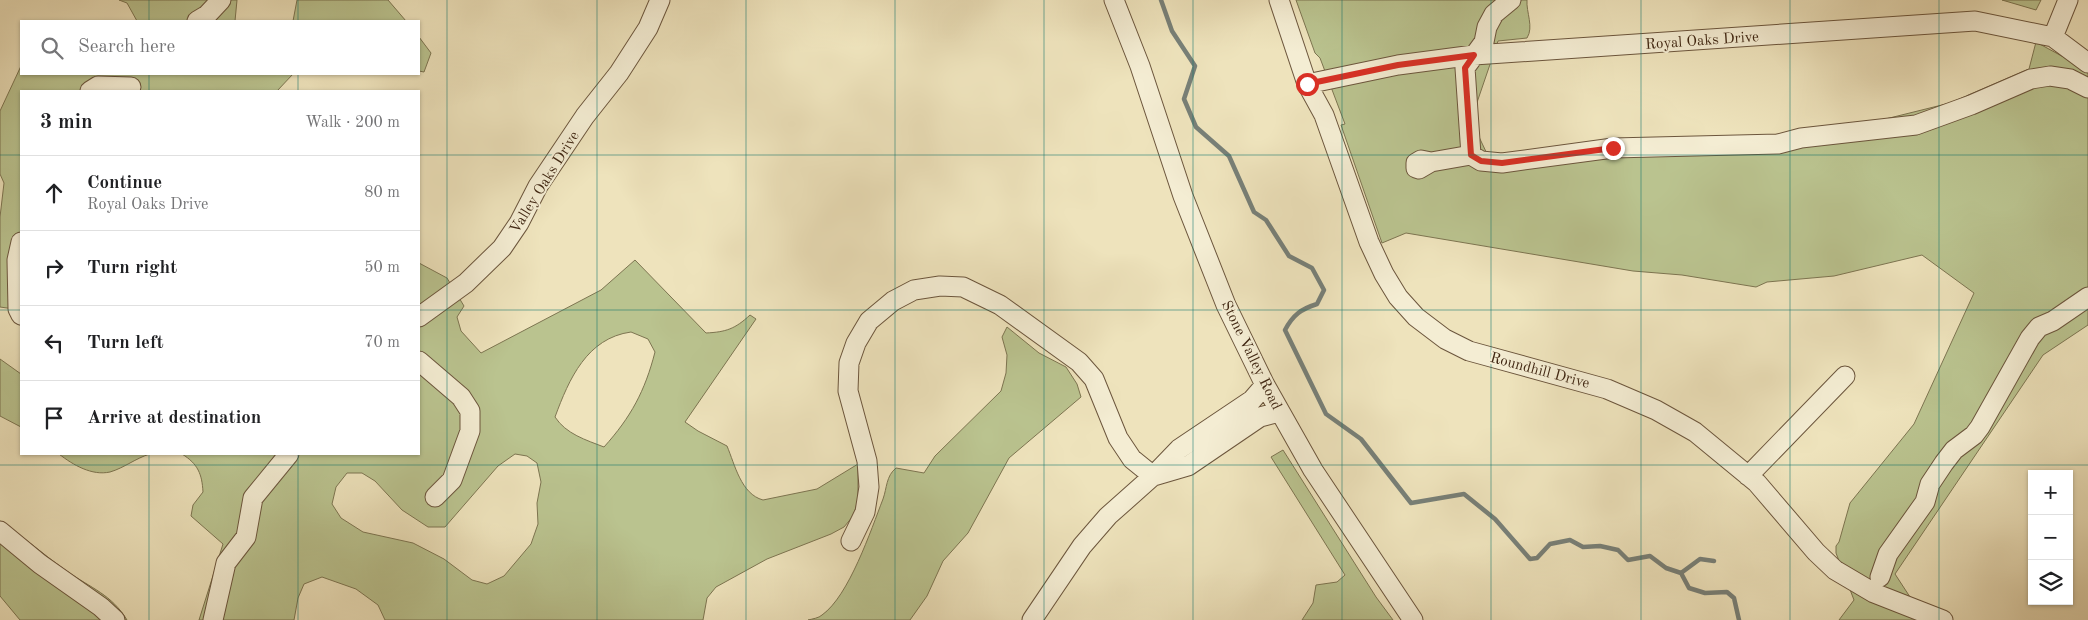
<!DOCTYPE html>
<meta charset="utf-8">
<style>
body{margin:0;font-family:"Old Standard TT",serif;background:#f6f6f6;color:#202124}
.controls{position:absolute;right:15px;bottom:15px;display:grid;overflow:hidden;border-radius:0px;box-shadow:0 1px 4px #0004}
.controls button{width:45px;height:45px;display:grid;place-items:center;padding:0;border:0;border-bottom:1px solid #e0e0e0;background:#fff;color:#202124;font:25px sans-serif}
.stop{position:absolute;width:15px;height:15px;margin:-11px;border:4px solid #d93025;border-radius:50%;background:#fff}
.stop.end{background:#d93025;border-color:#fff;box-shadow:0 1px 5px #0008}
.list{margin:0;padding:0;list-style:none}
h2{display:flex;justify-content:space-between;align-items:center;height:65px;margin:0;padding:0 20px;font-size:21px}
h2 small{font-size:16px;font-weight:400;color:#757577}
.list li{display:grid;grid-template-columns:32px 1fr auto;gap:15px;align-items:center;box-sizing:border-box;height:75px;padding:0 20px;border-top:1px solid #e0e0e0}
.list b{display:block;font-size:19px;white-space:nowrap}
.list p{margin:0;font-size:16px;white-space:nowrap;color:#757577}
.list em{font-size:16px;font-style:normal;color:#757577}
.icon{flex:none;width:28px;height:28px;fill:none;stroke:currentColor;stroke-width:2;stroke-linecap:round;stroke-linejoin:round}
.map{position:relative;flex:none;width:2088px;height:620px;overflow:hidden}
.search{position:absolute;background:#fff;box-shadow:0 1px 4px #0004;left:20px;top:20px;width:400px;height:55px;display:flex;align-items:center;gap:12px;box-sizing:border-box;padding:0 18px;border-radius:0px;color:#757577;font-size:19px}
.panel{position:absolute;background:#fff;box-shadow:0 1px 4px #0004;left:20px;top:90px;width:400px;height:365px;border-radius:0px}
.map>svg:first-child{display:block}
</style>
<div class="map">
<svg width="2088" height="620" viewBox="0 0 2088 620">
<rect width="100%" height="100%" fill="#eee3bc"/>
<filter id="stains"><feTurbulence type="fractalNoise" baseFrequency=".004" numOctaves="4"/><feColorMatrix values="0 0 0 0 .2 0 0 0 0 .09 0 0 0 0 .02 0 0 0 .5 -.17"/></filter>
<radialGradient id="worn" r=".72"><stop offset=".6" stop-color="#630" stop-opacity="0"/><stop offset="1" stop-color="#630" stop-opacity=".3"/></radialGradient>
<path fill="#bac38f" stroke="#7d7551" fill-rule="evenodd" d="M119,0H237L235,21H137L127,3Z
M297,0H388L406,21H293Z
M1296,0H1527C1526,12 1534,27 1527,38L1498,41L1471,120L1489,158L1837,131L1950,103L2029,69L2036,42L2069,60L2088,56V325L2043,355L1895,574L1925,620H1839L1854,600L1836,553V546L1839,542L1850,503L1914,424L1974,293L1922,255L1834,276L1767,282L1756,287L1682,275L1633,271L1406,233L1382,243L1341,125L1345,124L1320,58L1315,53Z
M2002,0H2041L2036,10Z
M419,37L431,53L424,72L419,71Z
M21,66V74H293L277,91H21V310L0,307V217L4,183L0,174V111Z
M635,260L706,333C726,332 735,329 750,315L756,319L685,422L698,431L727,446C735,465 741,494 763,500L817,489L858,464V499L854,515L844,527L831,534L767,559L716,587L707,598L703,620H385L378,605L356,589L322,577L304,584L298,598L294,620H199L223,544L191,516L193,505L203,492C202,474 198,464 182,454H419V263L447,278L464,306L457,317L461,331L481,353L601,290ZM631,332L648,339L655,352C645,391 631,417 604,447C586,440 566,434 555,417C569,379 587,338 631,332ZM515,454L527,456L537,463L541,482L537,503L538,524L531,544L504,576L487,584L472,580L444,559L413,543L363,532L341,518L332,504L336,487L347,473H362L375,481L402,510L428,527H445L498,466Z
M1007,327L1039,353L1066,367L1077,384L1081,397L1009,458L968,533L943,561L927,596L910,620H808C812,619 819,618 822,615C849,596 871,530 883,499C887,488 886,476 896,468L924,473L935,456L1001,391L1006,373L1007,355L1002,337Z
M0,359L21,374V427L0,416Z
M1283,450L1376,597L1393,620H1302L1313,603L1316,585L1337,582L1345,575L1271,457Z
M59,454H150C136,458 124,468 110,472C92,476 73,465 59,454Z
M0,521C24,537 45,556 68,572C91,588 112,595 127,620H20L0,596Z"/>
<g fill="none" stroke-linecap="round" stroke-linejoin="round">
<path stroke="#788078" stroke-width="4.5" d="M1161,0L1172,31L1195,66L1184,99L1196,127L1229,156L1254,212L1266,220L1289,256L1312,268L1324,290L1317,304C1301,309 1293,315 1285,330L1326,414L1361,439L1411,503L1464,494L1495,519L1530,559L1537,558L1550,544L1570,540L1583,547L1600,546L1618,550L1628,560L1650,556L1666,568L1681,573L1689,588L1705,593L1727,592L1734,598L1739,620
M1681,573L1700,559L1714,561"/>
<g stroke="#6c563d" stroke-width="21">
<path id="minor" d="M1114,0L1140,66L1183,196L1226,305L1265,385L1313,470L1413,620
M1279,0L1307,84L1324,115L1369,242L1384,274L1398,297L1416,317L1445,339L1469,351L1607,389L1656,410L1695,432L1757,483L1816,552L1835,570L1874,593L1943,620
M197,21L207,15L221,0
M2053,37L2068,0
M1307,84L1398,65L1474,55L1975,21L2053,37L2088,63
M90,91L98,86L131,87
M1471,155L1481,161L1502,163L1613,148L1778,144L1801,138L1916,125L1971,105L2031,79L2050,76L2070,79L2088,88
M1431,162L1419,169L1416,168V163L1421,160L1431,162L1471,155L1465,68L1484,42L1487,27L1494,14L1511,0
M21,242L17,260L18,309L21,315
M419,317L466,283L502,248L519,223L538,186L585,116L619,73L648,28L660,0
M419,361L461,397L470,411V431L452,480L435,497
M1154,476L1188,466L1260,417L1279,412
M1748,476L1845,376
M0,531L40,564L101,607L115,620
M851,541L865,512L869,487L867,461L848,391L849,363L856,343L869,321L893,301L914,290L940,286L963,287L1000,305L1079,362L1094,379L1118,438L1132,459L1153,476
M1880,577L1888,554L1925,502L1930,484L1944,463L1954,450L1974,435L1980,427L2030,338L2039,327L2053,321L2088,297
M213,620L226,563L246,537L253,498L289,454
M1032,620L1082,546L1108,516L1153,476L1179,449L1252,400L1265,385"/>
</g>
<use href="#minor" stroke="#f4edd3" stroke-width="19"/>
</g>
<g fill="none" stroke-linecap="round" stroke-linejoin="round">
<path stroke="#d93025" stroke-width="6" d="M1307,84L1398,65L1474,55L1465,68L1471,155L1481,161L1502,163L1613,148"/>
</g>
<path fill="none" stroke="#0f766e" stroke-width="1" stroke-opacity="0.55" d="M149,0V21M298,0V21M447,0V620M597,0V620M746,0V620M895,0V620M1044,0V620M1193,0V620M1342,0V620M1491,0V620M1641,0V620M1790,0V620M1939,0V620M149,74V91M298,74V91M0,155H21M419,155H2088M0,310H21M419,310H2088M149,454V620M298,454V620M0,465H2088"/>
<g text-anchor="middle" stroke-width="4" stroke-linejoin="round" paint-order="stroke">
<g font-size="15" fill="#402713" stroke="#f4edd3">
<text transform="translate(1702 40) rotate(-4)" y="5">Royal Oaks Drive</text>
<text transform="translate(544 182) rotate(-58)" y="5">Valley Oaks Drive</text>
<text transform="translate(1252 355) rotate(64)" y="5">Stone Valley Road</text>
<text transform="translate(1540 370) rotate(15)" y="5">Roundhill Drive</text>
</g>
</g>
<rect width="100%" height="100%" filter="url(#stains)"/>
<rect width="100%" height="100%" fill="url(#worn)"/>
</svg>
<div class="controls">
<button>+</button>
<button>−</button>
<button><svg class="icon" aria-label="layers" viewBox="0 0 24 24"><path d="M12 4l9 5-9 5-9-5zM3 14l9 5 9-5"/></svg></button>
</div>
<div class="stop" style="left:1307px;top:84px"></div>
<div class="stop end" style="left:1613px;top:148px"></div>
<div class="search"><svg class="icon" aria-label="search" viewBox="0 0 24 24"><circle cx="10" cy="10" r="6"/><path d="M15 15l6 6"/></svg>Search here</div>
<section class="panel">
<h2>3 min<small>Walk · 200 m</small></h2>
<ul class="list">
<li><svg class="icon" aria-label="ahead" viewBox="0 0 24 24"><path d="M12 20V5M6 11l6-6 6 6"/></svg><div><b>Continue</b><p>Royal Oaks Drive</p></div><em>80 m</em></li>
<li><svg class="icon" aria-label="right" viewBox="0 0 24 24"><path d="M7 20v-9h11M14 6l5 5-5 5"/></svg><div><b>Turn right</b></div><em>50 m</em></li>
<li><svg class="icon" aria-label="left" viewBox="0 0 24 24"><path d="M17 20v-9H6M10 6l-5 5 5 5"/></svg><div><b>Turn left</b></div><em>70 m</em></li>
<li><svg class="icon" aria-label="arrive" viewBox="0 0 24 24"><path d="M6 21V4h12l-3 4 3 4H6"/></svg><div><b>Arrive at destination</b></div></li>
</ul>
</section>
</div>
